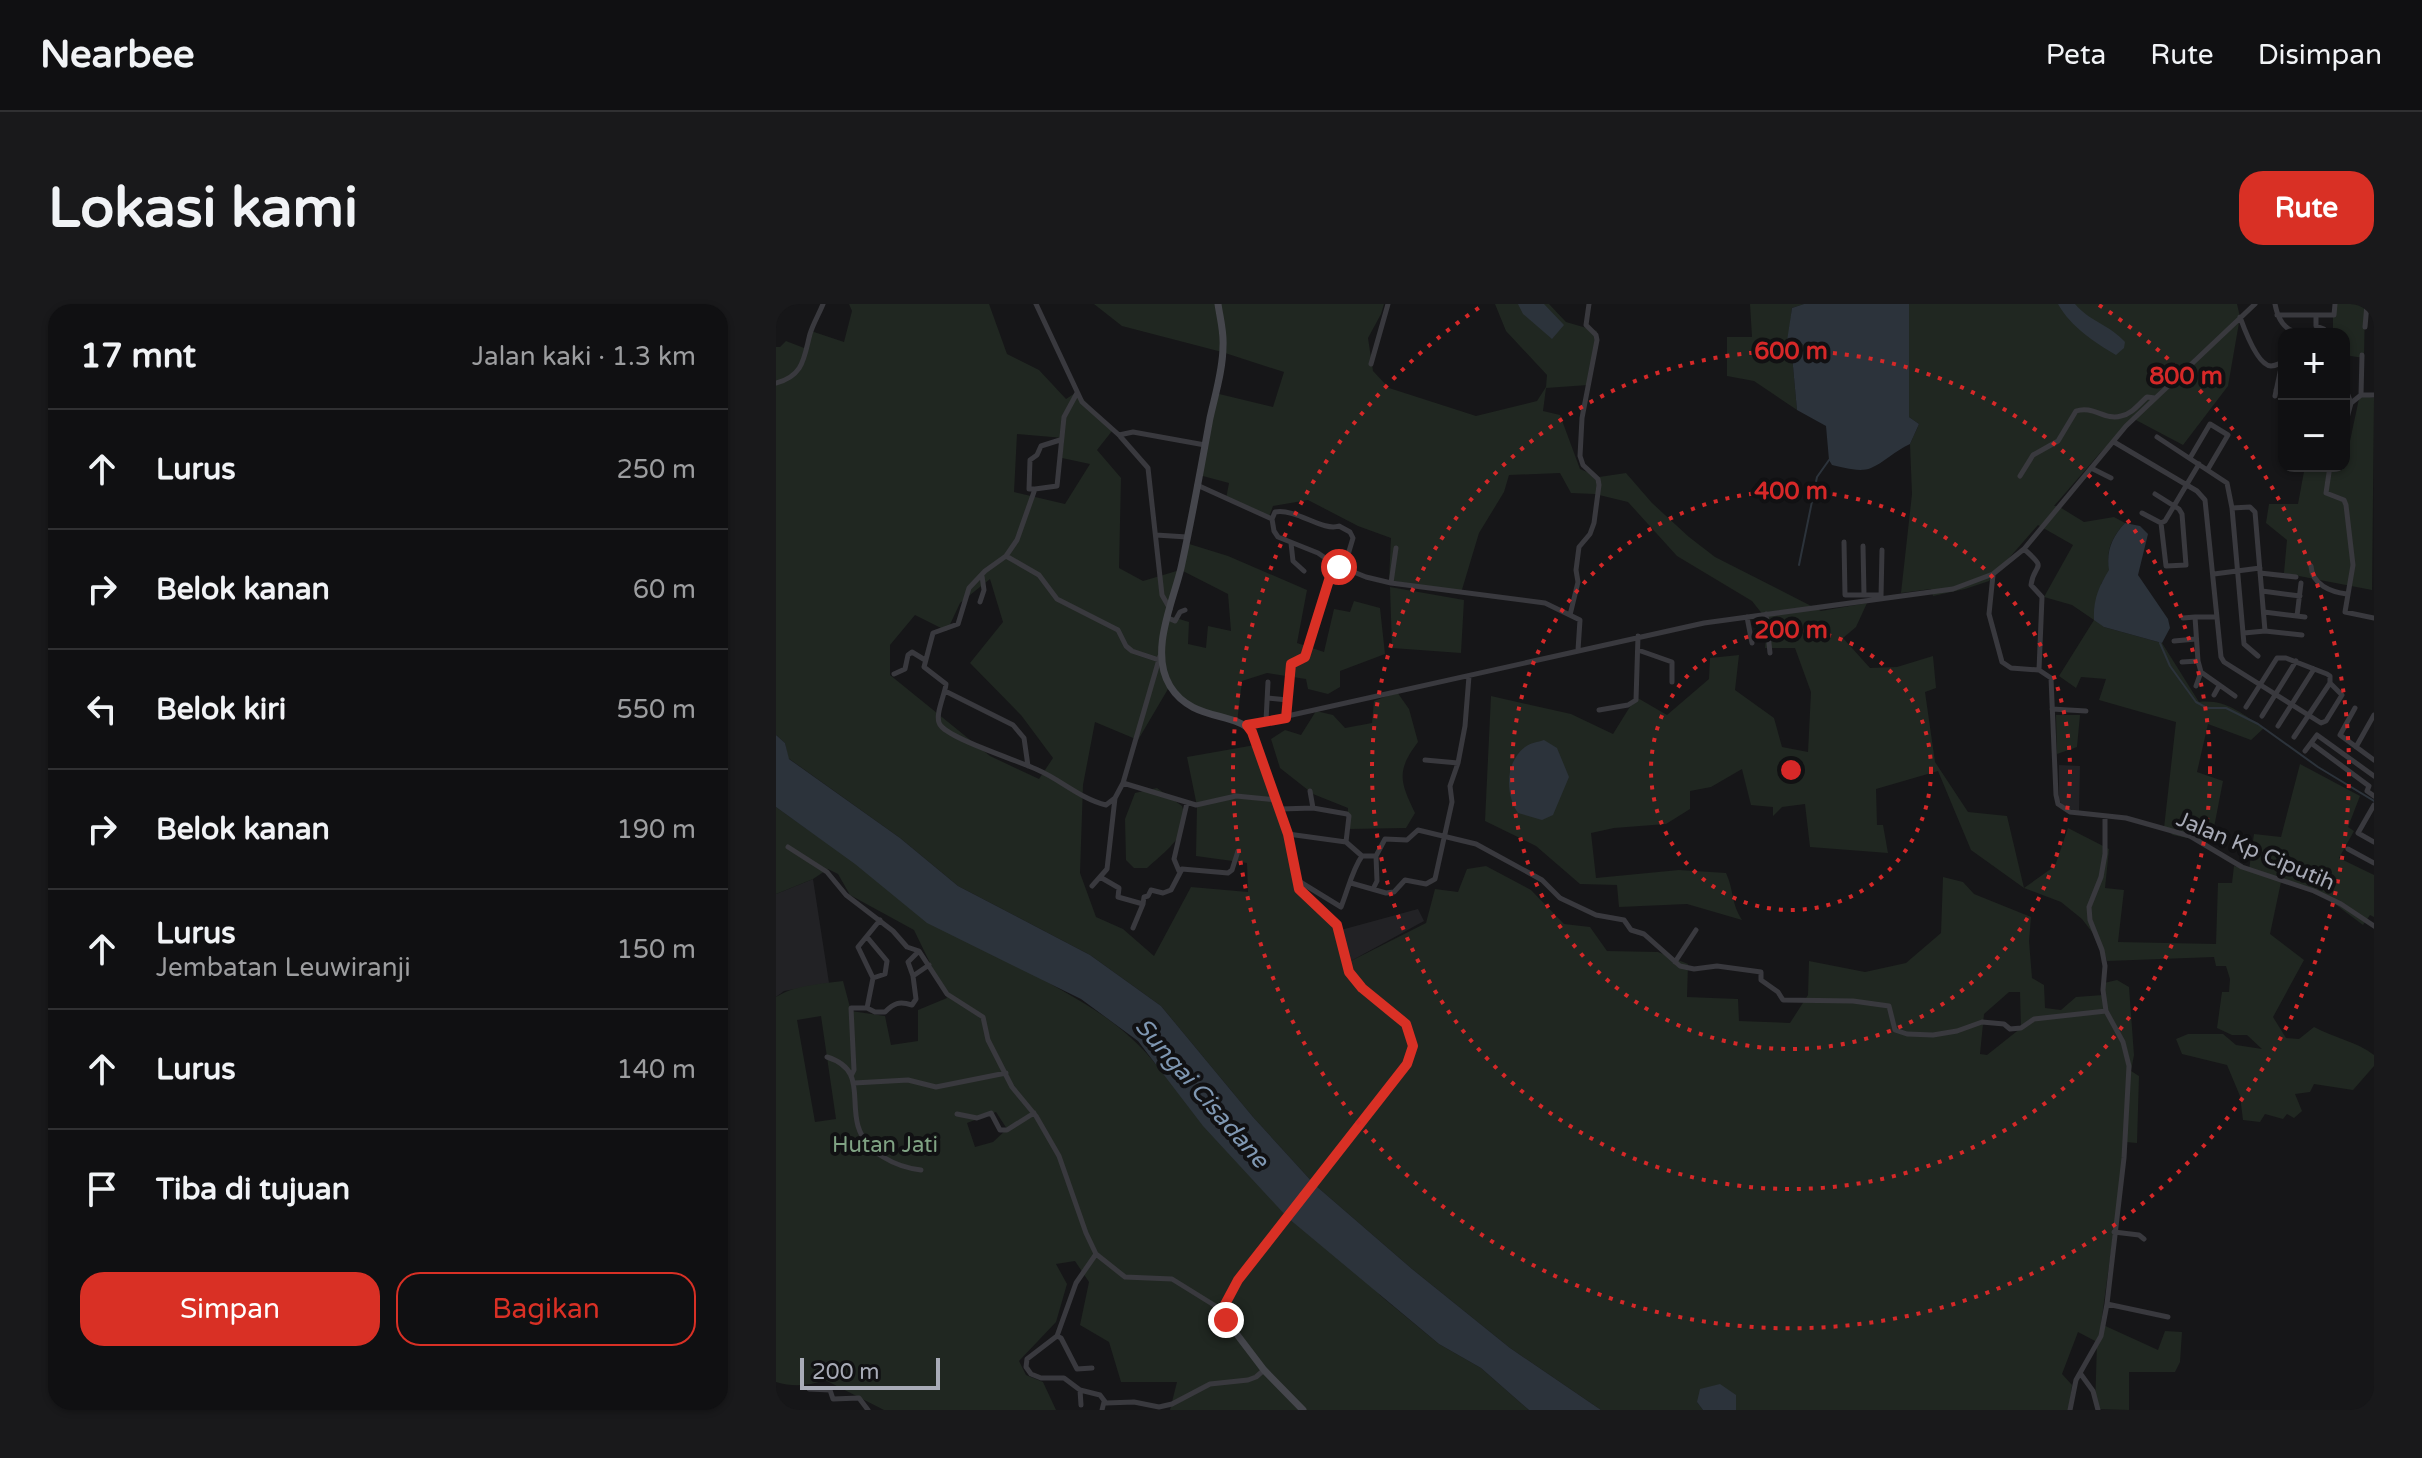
<!DOCTYPE html>
<html lang="id">
<meta charset="utf-8">
<style>
body{margin:0;font-family:"Varela Round",sans-serif;background:#19191b;color:#f1f3f6}
.controls{position:absolute;right:24px;top:24px;display:grid;overflow:hidden;border-radius:16px;box-shadow:0 2px 6px #0004}
.controls button{width:72px;height:72px;display:grid;place-items:center;padding:0;border:0;border-bottom:2px solid #303032;background:#101012;color:#f1f3f6;font:40px sans-serif}
.scale{position:absolute;left:24px;bottom:20px;width:140px;box-sizing:border-box;padding-left:8px;border:4px solid #a8abb7;border-top:0;font-size:22px;line-height:28px;white-space:nowrap;color:#a8abb7;-webkit-text-stroke:6px #111113;paint-order:stroke}
.stop{position:absolute;width:24px;height:24px;margin:-18px;border:6px solid #d93025;border-radius:50%;background:#fff}
.stop.end{background:#d93025;border-color:#fff;box-shadow:0 2px 8px #0008}
.list{margin:0;padding:0;list-style:none}
h2{display:flex;justify-content:space-between;align-items:center;height:104px;margin:0;padding:0 32px;font-size:34px}
h2 small{font-size:26px;font-weight:400;color:#9c9d9f}
.list li{display:grid;grid-template-columns:52px 1fr auto;gap:24px;align-items:center;box-sizing:border-box;height:120px;padding:0 32px;border-top:2px solid #303032}
.list b{display:block;font-size:30px;white-space:nowrap}
.list p{margin:0;font-size:26px;white-space:nowrap;color:#9c9d9f}
.list em{font-size:26px;font-style:normal;color:#9c9d9f}
.actions{display:flex;gap:16px;padding:24px 32px}
.actions a{flex:1;padding:18px 0;border:2px solid #d93025;border-radius:24px;text-align:center;font-size:28px;color:#d93025}
.actions .main{background:#d93025;color:#fff}
.icon{flex:none;width:44px;height:44px;fill:none;stroke:currentColor;stroke-width:2;stroke-linecap:round;stroke-linejoin:round}
.map{position:relative;flex:none;width:1598px;height:1106px;overflow:hidden;border-radius:24px}
header{display:flex;align-items:center;gap:48px;box-sizing:border-box;height:112px;padding:0 40px;background:#101012;border-bottom:2px solid #303032}
header strong{font-size:38px}
nav{display:flex;gap:44px;margin-inline-start:auto;font-size:28px}
.intro{display:flex;align-items:center;justify-content:space-between;box-sizing:border-box;height:192px;padding:0 48px}
h1{margin:0;font-size:56px}
.button{padding:20px 36px;border-radius:24px;background:#d93025;color:#fff;font-size:28px;font-weight:700}
main{display:flex;gap:48px;padding:0 48px}
aside{flex:1;background:#101012;border-radius:24px;box-shadow:0 2px 6px #0004}
.map>svg:first-child{display:block}
</style>
<header>
<strong>Nearbee</strong>
<nav><a>Peta</a><a>Rute</a><a>Disimpan</a></nav>
</header>
<div class="intro"><h1>Lokasi kami</h1><a class="button">Rute</a></div>
<main>
<aside>
<h2>17 mnt<small>Jalan kaki · 1.3 km</small></h2>
<ul class="list">
<li><svg class="icon" aria-label="ahead" viewBox="0 0 24 24"><path d="M12 20V5M6 11l6-6 6 6"/></svg><div><b>Lurus</b></div><em>250 m</em></li>
<li><svg class="icon" aria-label="right" viewBox="0 0 24 24"><path d="M7 20v-9h11M14 6l5 5-5 5"/></svg><div><b>Belok kanan</b></div><em>60 m</em></li>
<li><svg class="icon" aria-label="left" viewBox="0 0 24 24"><path d="M17 20v-9H6M10 6l-5 5 5 5"/></svg><div><b>Belok kiri</b></div><em>550 m</em></li>
<li><svg class="icon" aria-label="right" viewBox="0 0 24 24"><path d="M7 20v-9h11M14 6l5 5-5 5"/></svg><div><b>Belok kanan</b></div><em>190 m</em></li>
<li><svg class="icon" aria-label="ahead" viewBox="0 0 24 24"><path d="M12 20V5M6 11l6-6 6 6"/></svg><div><b>Lurus</b><p>Jembatan Leuwiranji</p></div><em>150 m</em></li>
<li><svg class="icon" aria-label="ahead" viewBox="0 0 24 24"><path d="M12 20V5M6 11l6-6 6 6"/></svg><div><b>Lurus</b></div><em>140 m</em></li>
<li><svg class="icon" aria-label="arrive" viewBox="0 0 24 24"><path d="M6 21V4h12l-3 4 3 4H6"/></svg><div><b>Tiba di tujuan</b></div></li>
</ul>
<div class="actions"><a class="main">Simpan</a><a>Bagikan</a></div>
</aside>
<div class="map">
<svg width="1598" height="1106" viewBox="0 0 1598 1106">
<rect width="100%" height="100%" fill="#161618"/>
<path fill="#222225" d="M1283,461L1304,462L1303,507L1289,504L1283,496Z
M37,575L53,679L8,687L0,693V590Z
M642,605L648,617L573,658L565,626Z"/>
<path fill="#202721" fill-rule="evenodd" d="M73,0H213L231,50L263,66L290,95L301,88L336,127L321,146L345,174L343,264L367,277L404,266L410,239L452,252L531,286L521,339L548,348L558,305L574,308L578,297L604,304L609,350L564,367V383L552,390L532,385L530,375L491,369L466,377L461,419L420,408L392,385L362,436L319,418L307,481L304,569L320,613L347,625L378,652L415,583L472,588L471,559L420,552L421,502L411,453L479,441L508,522L521,584L559,624L567,661L650,619L659,585L682,588L691,565L710,562L755,586L788,620L814,623L831,647L882,648L912,660L911,693L962,695L963,717L1014,719L1032,691L1033,657L1089,668L1130,659L1165,629L1167,573L1187,578L1198,590L1255,613L1253,637L1256,674L1268,681L1269,704L1285,706L1300,693L1327,691L1328,679L1341,676L1353,683L1358,751L1355,767L1363,772L1361,839L1350,838L1325,1020L1382,1046L1389,1027L1406,1028L1404,1058L1399,1068H1353V1106L1319,1105L1321,1038L1302,1028L1286,1070L1296,1081L1293,1106H960V1091L921,1098L927,1106H825L734,1044L636,965L539,881L477,813L385,702L314,651L182,582L124,534L12,454L9,439L0,431V43H4L10,37L28,44L35,27L68,38L76,7ZM241,130L288,134L286,154L314,160L289,200L238,188ZM405,266L452,290L455,327L432,322L430,344L412,340L413,318L390,311ZM214,275L227,318L194,359L245,411L277,454L263,475L214,452L114,371V341L139,311L171,327L184,299ZM1233,688H1244L1245,724L1211,751L1204,750L1208,710Z
M318,0H608L605,10L592,34L597,67L613,84L700,112L761,97L770,83L771,71L730,27L719,0H773L790,18L821,27L812,81L770,84L767,107L784,111L804,165L823,173L850,169L876,199L913,233L939,253L1045,307L1091,299L1080,323L1067,334L1094,364L1121,363L1157,352L1160,384L1149,388L1159,458L1192,508L1231,512L1248,584L1279,562L1292,524L1333,545L1329,584L1348,586L1342,638L1440,640L1442,579H1456L1458,562L1473,566L1478,530L1505,533L1524,460L1584,492L1572,523L1578,527L1563,554L1598,571V613L1594,611L1587,621L1547,591L1505,578L1494,630L1528,656L1497,713L1510,734L1523,735L1538,723C1558,734 1580,737 1598,751V762L1577,786L1538,780L1534,788L1519,790L1526,807L1518,814L1511,810L1507,815L1489,810L1484,818L1467,816L1464,792L1451,761L1406,750L1400,735L1412,730H1447L1460,741L1486,745L1471,731H1456L1441,724L1446,688H1453L1454,675L1450,662H1440L1438,653L1331,657L1326,641L1306,615L1285,598L1248,584L1195,546L1162,467L1100,485L1101,521H1107L1112,549L1034,543L1029,500L1006,503L997,512V503L975,501L966,465L935,483L914,487V505L890,520L838,524L815,529L820,574L903,566L950,569C958,586 955,599 966,616L911,600L843,603L841,581L804,580L760,542L709,517L715,392L795,410L837,430L860,393L891,411L933,375L934,354L963,351L959,386L998,414L1006,443L1032,448L1035,388L1019,344H989L991,316L976,297L901,252L852,198L819,190L795,189L784,169L733,171L728,188L703,229L685,289L613,276L615,234L582,222L532,196L497,202L493,213L450,195L453,179L423,171L439,89L497,103L508,68L446,48L346,22Z
M974,0H1028L1016,4L1012,37L1023,36L1031,46L1016,51L1021,106L978,77L951,72V33H976Z
M1133,0H1461L1464,13L1452,82L1407,141L1358,115L1324,149L1278,202H1282L1308,218L1338,213L1349,219C1336,233 1329,247 1334,266L1325,280L1328,323L1386,339L1423,398C1450,395 1466,410 1488,424L1475,436L1432,420L1421,468L1447,477L1435,539L1397,531L1388,524L1400,418L1323,396L1330,375L1305,373L1300,384L1283,372L1318,316L1296,301L1268,293L1297,241L1262,221L1213,277L1189,285L1157,292L1155,285L1125,289L1136,190L1134,140L1143,120L1133,113Z
M1557,0H1589L1588,54L1568,51V30H1557Z
M1584,90L1598,94L1596,286L1508,269L1511,236L1490,219L1493,200H1522L1529,162L1568,165Z
M614,283L688,296L685,349L616,344Z
M621,388L633,405L642,438C620,467 624,478 639,509L630,524L572,525V504L537,490L504,464L495,435L509,426L525,431L540,407L557,411L569,424L596,419L598,397Z
M1280,411H1304L1301,443L1281,450Z
M381,484L406,502C407,506 410,511 409,515C408,535 384,552 371,564H358L350,556L349,515L359,489Z
M0,503C75,557 152,605 231,654C289,691 338,707 383,764L605,992L663,1040L705,1064L753,1106H394L401,1078H345L333,1038L304,1021L313,978L299,957L280,960L291,980L280,1018L243,1057L250,1071L267,1078L280,1106H108L49,1076C32,1082 17,1083 0,1078V693C19,681 45,680 67,677L75,707L109,712L115,741L142,737V706L171,694L138,626L74,591L62,570L52,565L37,575L0,590ZM45,712L60,815L39,818L21,716ZM220,808L231,825L217,838L199,843L191,819Z"/>
<path fill="#2c333b" d="M742,0H768L788,21L776,35L747,10Z
M1028,0H1133V113L1143,120L1134,140C1119,147 1107,159 1095,164C1083,169 1067,163 1056,161L1053,156L1050,122L1021,106L1016,51L1031,46L1023,36L1011,37L1016,4Z
M1282,0H1299C1313,17 1334,21 1349,38L1348,44L1340,51C1318,38 1295,23 1282,0Z
M1349,219L1364,222L1372,230L1362,271L1392,315L1394,324L1386,339L1328,323L1318,316C1317,296 1323,282 1333,266C1330,247 1336,233 1349,219Z
M0,431L9,439L13,455L124,534L182,582L314,651L385,702L477,813L539,881L636,965L734,1044L825,1106H753L705,1064L663,1040L512,914L427,822L362,737L305,695L151,619L79,560L0,503Z
M768,436L781,444L793,473L777,511L766,516L742,509C729,490 729,458 749,443C754,439 762,438 768,436Z
M944,1080L960,1091V1106H927L921,1098L924,1085Z"/>
<g fill="none" stroke-linecap="round" stroke-linejoin="round">
<path stroke="#2c333b" stroke-width="2" d="M1023,261L1041,173L1053,156
M1384,339L1394,362L1420,398L1431,404H1450L1482,420L1542,463L1598,497"/>
<path stroke="#39393e" stroke-width="5" d="M260,0L306,98L343,131L372,164L386,291L394,305
M1499,0C1501,11 1506,23 1517,27
M1501,11H1558L1559,0
M1540,11V22L1548,25V30
M1464,13C1468,24 1481,61 1495,62C1500,62 1504,59 1508,58
M1589,23L1591,0
M1529,30L1530,28
M595,60L612,0
M0,79C28,72 28,53 34,30C37,20 43,10 47,0
M1568,81L1575,99L1568,125
M1500,86L1508,87
M301,89L288,113L281,182L259,185L241,236L230,252L209,267L193,284L182,320L157,329L148,363L170,380C169,391 157,414 165,422C177,436 243,457 262,466C285,476 305,495 330,501L339,494
M1585,91L1586,51
M1499,92L1506,59
M1575,99L1585,91H1598
M343,131L357,128L429,141
M1381,133L1451,179L1456,204L1468,340L1482,352
M1338,138L1421,187L1429,196L1445,353L1448,358L1545,419L1550,417L1566,391L1554,379
M1414,154L1434,120L1452,131L1432,165
M1554,162L1550,189L1568,196L1570,201L1577,261L1569,308L1598,314
M1315,164L1335,174
M1244,172L1257,151L1282,137L1300,107C1317,101 1329,117 1345,112C1356,110 1363,100 1371,93L1379,94
M421,181L496,215
M259,185H253L254,156L261,151L265,142L284,136
M1379,190L1403,205L1406,210L1410,261L1390,262L1385,219
M1456,204L1474,203L1479,208L1489,327
M1366,209L1385,219L1389,217L1423,160
M496,215L498,227L502,233L542,249L558,260L590,273L615,279L769,299L804,316L802,346
M496,215L499,208C520,204 547,228 563,222L574,228L577,234L571,254L572,264
M380,231L411,233
M1068,238L1069,291H1105
M515,239L517,257L528,267
M1087,242L1088,291
M1248,245C1273,267 1258,258 1255,281L1266,293L1263,366
M230,252L263,271L281,295L342,326L350,342L356,347L383,356
M1535,262C1536,281 1555,288 1571,290
M1484,269L1520,273
M1438,270L1484,264
M1217,271L1213,310L1226,358L1235,364L1263,366L1275,374L1280,491L1282,500L1294,508L1350,514L1414,532L1466,563L1538,587L1565,600L1598,622
M615,279L620,244
M1486,287L1524,292
M1105,293L1106,246
M204,298L208,286L206,272
M1488,308L1529,313
M990,310L994,349
M794,311L802,278L800,266L803,243L814,230L818,219L823,181L822,175L807,161L804,152L806,114L821,36L820,31L810,21L813,0
M1521,312L1525,279
M971,313L976,339
M1440,313H1419L1422,357L1425,368L1459,392
M392,314L399,317L404,308L409,306
M1407,314L1419,313
M1468,329L1489,327L1526,331
M1398,337L1420,335
M862,346L896,358V378
M1406,358L1422,357
M118,370L129,365L132,351L136,348L149,356
M1420,382L1425,368
M169,387L237,421L248,434L252,462
M1438,391L1443,382
M492,394L512,396
M1470,403L1501,354H1510L1551,370L1554,372V379L1518,433
M1579,404L1564,431L1598,456
M1276,405L1310,407
M823,406L852,401L860,396L862,332
M1486,412L1520,357
M510,414L515,360L529,353L558,260
M490,417L492,378
M471,421L928,319L1177,285L1217,270L1248,245L1350,122L1479,0
M1502,422L1538,365
M1535,439L1593,482
M1580,443L1598,411
M1529,447L1541,431L1598,472
M649,456L682,459
M347,479L420,501L460,492L500,496
M1593,482L1591,487L1598,492
M1598,501L1582,529L1598,538
M537,504L571,510L573,512L570,538
M504,505L537,504L534,487
M512,530L570,538L586,552H600L609,535L631,536L642,526L700,540L766,576L784,594L820,611L848,616L855,626L868,630L904,662L918,665L941,662L985,668V676L1002,688L1007,696L1077,697L1113,702L1119,726L1131,730L1157,731L1181,727L1206,718L1228,720L1234,725L1245,724L1258,715L1330,707
M12,543L51,568L70,591L117,627L131,643L143,647L171,690L207,713L212,736L236,783L260,812L283,852L310,929L320,950L349,973L396,975L446,1006
M1572,545L1598,559
M403,567L398,555L411,499
M324,573L343,584L342,593L367,600L357,624
M521,576L565,603C572,586 576,566 586,552
M575,579L610,589L618,588L629,576L650,580L659,575L676,498L674,482L682,459L689,422L693,372
M316,582L331,565L339,494L347,479L384,352
M597,585L601,577L600,552
M367,600L368,593L372,592L375,586L387,589L395,586L406,565L452,569L456,566L462,547
M91,633L111,657L109,670L97,674
M899,658L920,626
M137,672L132,658L142,648
M91,704L99,708H109C118,699 123,697 136,701L140,695L137,672L153,661
M51,753C89,765 74,793 82,822C90,849 120,863 145,866
M75,772L78,766L75,704H91L97,674L82,643L104,616
M78,779L132,776L160,783L230,769
M181,810L201,814L215,809L224,826H231L258,809
M1338,928L1363,931L1368,935
M320,950L300,979L281,1032L251,1055L250,1063L255,1070L265,1074H288L304,1086L324,1091L330,1099L358,1098L383,1103L396,1100L434,1080L472,1076L480,1073L488,1066
M1331,1000L1392,1013
M281,1032L285,1034L301,1065L316,1064
M1304,1069L1317,1087L1322,1106
M33,1085L54,1086L57,1095L83,1094L92,1106
M304,1086L305,1101
M326,1106L328,1098
M1294,1106L1300,1076L1325,1032L1331,1000L1348,854L1353,762L1347,738L1330,707L1327,686L1329,662L1326,646L1314,616L1313,603L1325,573L1329,550V512"/>
<path stroke="#45464c" stroke-width="7" d="M442,0C444,14 448,28 447,42C447,66 439,91 434,114C425,164 416,214 405,264C397,298 373,348 394,382C416,418 459,407 476,428L512,530L523,585L561,621L573,668L586,684L630,720L637,742L631,760L462,976L446,1006L450,1016L488,1066L527,1106"/>
</g>
<g fill="none" stroke-linecap="round" stroke-linejoin="round">
<path stroke="#d93025" stroke-width="10" d="M450,1016L446,1006L462,976L631,760L637,742L630,720L586,684L573,668L561,621L523,585L512,530L476,428L471,421L510,414L515,360L529,353L558,260L563,263"/>
</g>
<g fill="none" stroke="#d62828" stroke-width="4" stroke-dasharray="4 8">
<circle cx="1015" cy="466" r="140"/>
<circle cx="1015" cy="466" r="279"/>
<circle cx="1015" cy="466" r="419"/>
<path d="M1323 1A558 558 0 1 1 707 1"/>
</g>
<g text-anchor="middle" stroke-width="8" stroke-linejoin="round" paint-order="stroke">
<g font-size="22" fill="#a8abb7" stroke="#111113">
<text transform="translate(1480 546) rotate(23)" y="8">Jalan Kp Ciputih</text>
</g>
<g font-size="22" fill="#7fa283" stroke="#111113">
<text x="109" y="848">Hutan Jati</text>
</g>
<g font-size="24" font-style="italic" fill="#7f97b2" stroke="#111113">
<text transform="translate(426 789) rotate(49)" y="8">Sungai Cisadane</text>
</g>
</g>
<circle cx="1015" cy="466" r="12" fill="#d62828" stroke="#111113" stroke-width="4"/>
<g font-size="24" text-anchor="middle" font-weight="bold" fill="#d62828" stroke="#111113" stroke-width="8" stroke-linejoin="round" paint-order="stroke">
<text x="1015" y="55">600 m</text>
<text x="1410" y="80">800 m</text>
<text x="1015" y="195">400 m</text>
<text x="1015" y="334">200 m</text>
</g>
</svg>
<div class="controls">
<button>+</button>
<button>−</button>
</div>
<div class="scale">200 m</div>
<div class="stop" style="left:563px;top:263px"></div>
<div class="stop end" style="left:450px;top:1016px"></div>
</div>
</main>
